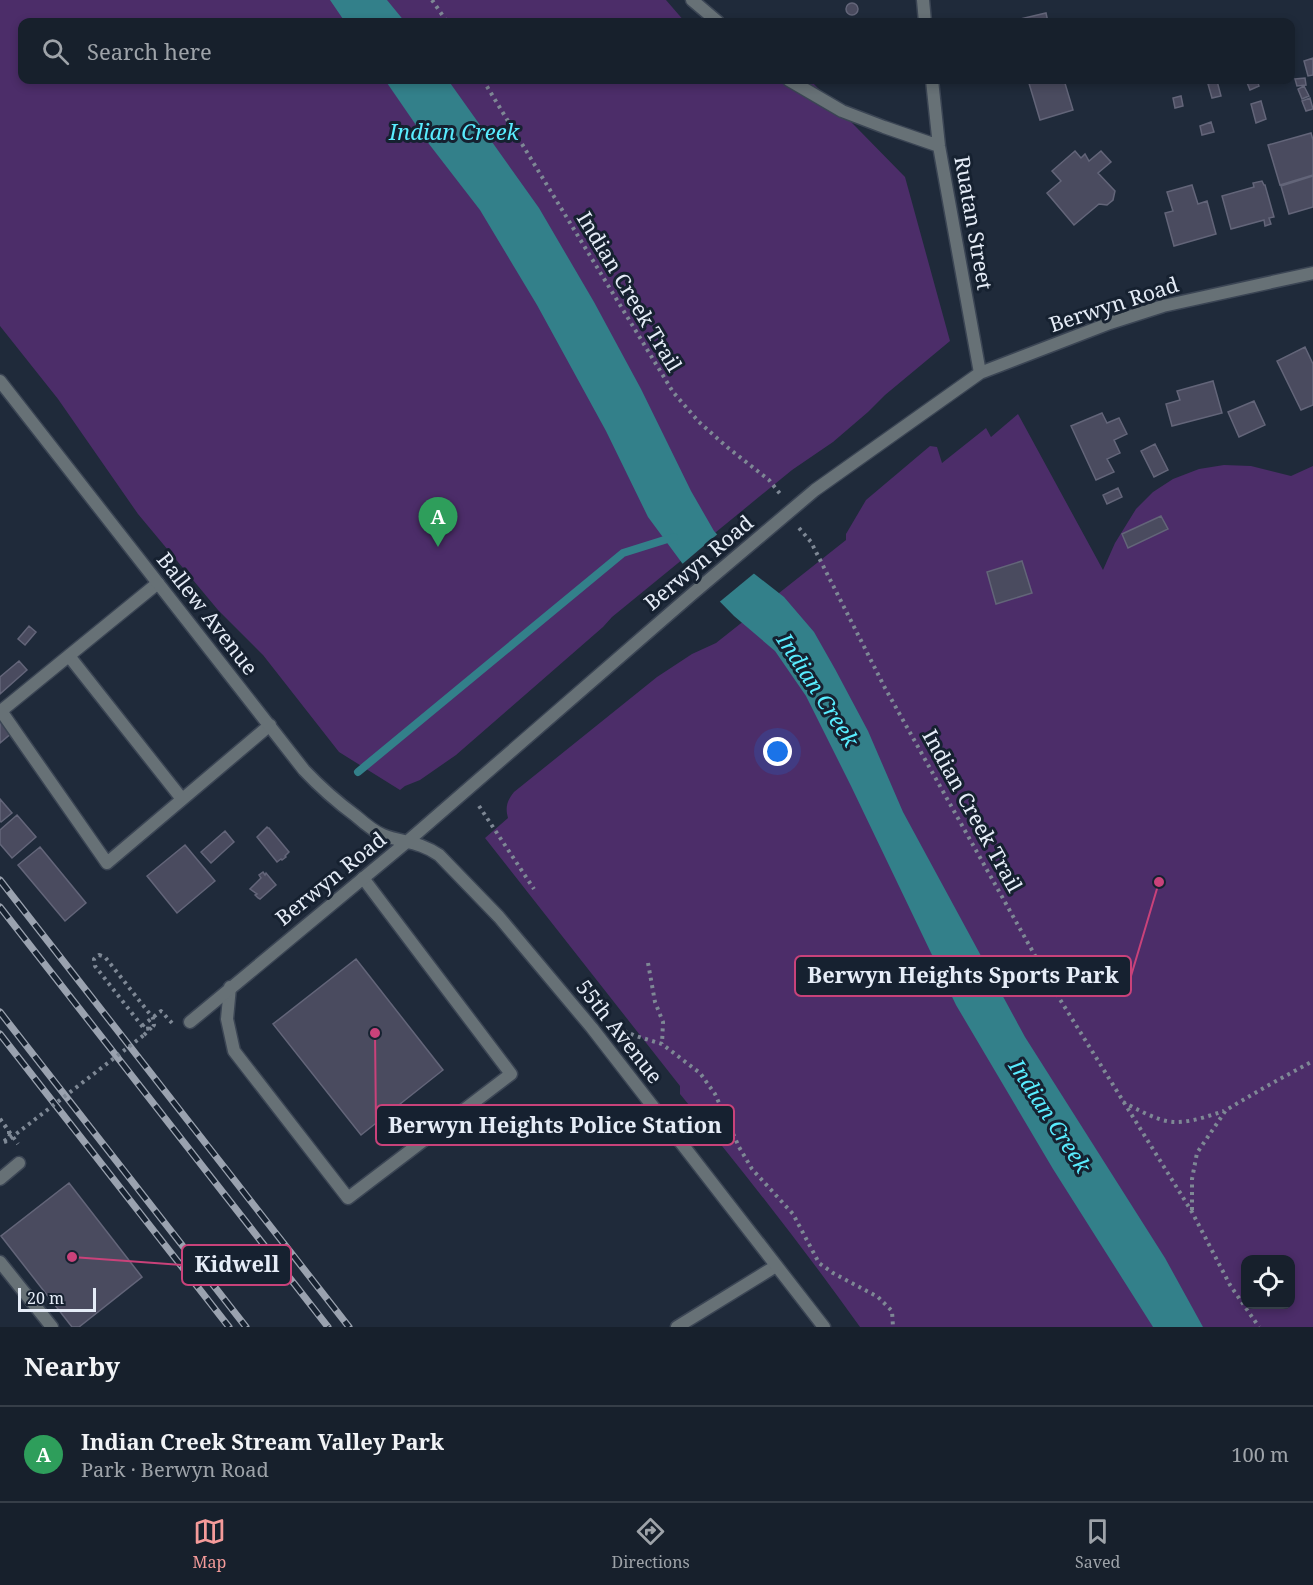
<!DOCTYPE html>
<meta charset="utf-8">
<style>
body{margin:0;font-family:"Noto Serif",serif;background:#202834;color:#f1f3f6}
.controls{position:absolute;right:18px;bottom:18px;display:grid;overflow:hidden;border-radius:12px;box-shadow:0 3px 9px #0003}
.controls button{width:54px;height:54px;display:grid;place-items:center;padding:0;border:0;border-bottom:2px solid #363e48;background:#17202c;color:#f1f3f6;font:30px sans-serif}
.scale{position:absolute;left:18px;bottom:15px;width:78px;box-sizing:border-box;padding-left:6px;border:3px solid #e5ecf7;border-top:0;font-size:16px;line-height:21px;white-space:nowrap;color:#e5ecf7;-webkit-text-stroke:4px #162130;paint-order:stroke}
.you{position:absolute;left:778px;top:752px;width:21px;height:21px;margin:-15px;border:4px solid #fff;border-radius:50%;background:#1a73e8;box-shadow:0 0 0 9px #1a73e833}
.badge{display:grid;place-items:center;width:39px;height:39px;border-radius:50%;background:#f59b9a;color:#fff;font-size:20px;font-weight:700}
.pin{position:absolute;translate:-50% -50px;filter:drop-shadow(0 2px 3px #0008)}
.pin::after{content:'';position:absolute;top:32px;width:21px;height:18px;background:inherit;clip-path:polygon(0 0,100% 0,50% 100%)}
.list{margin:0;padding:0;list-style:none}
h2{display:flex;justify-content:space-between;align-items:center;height:78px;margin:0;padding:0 24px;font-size:26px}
h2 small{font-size:20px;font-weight:400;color:#9ea3a9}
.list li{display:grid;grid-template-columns:39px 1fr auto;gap:18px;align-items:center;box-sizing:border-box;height:96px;padding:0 24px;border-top:2px solid #363e48}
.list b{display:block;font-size:22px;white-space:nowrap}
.list p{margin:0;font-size:20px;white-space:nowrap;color:#9ea3a9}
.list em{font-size:20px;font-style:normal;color:#9ea3a9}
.icon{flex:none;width:33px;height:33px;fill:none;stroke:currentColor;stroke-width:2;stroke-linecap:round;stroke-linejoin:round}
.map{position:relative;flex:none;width:1313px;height:1327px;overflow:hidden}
.search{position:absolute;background:#17202c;box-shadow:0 3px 9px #0003;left:18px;right:18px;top:18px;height:66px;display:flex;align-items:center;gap:15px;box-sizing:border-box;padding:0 21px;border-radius:12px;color:#9ea3a9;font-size:22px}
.sheet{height:174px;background:#17202c}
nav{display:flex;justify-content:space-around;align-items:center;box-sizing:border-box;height:84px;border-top:2px solid #363e48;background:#17202c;font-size:16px;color:#9ea3a9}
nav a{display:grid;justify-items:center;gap:3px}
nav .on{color:#f59b9a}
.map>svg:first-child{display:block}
</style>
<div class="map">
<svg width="1313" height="1327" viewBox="0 0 1313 1327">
<rect width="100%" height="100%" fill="#1f2a3a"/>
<path fill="#4c2d69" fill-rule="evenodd" d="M0,0H666L685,22H22V80H810L905,177L950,341L885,395L868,412L833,442L792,470L612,617L603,627L456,755L420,780L405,786L400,790L339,752L263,655L218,610L138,514L58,399L0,326Z
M1018,414L1103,570L1115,543L1136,509L1153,492L1173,479L1199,469L1224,465L1251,466L1291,476L1313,466V1327H860C803,1247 742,1170 680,1094V1086L485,838L508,818C505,807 507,801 514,792L657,677L692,654L716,643L846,540V534L866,500L930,446L937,447L942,463L986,428L991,437ZM1246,1260H1290V1304H1246Z"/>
<path fill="#33808a" d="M330,0H387L405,22H345Z
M385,80H448L539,208L594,302L641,389L691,491L714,531L752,572L784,597L814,632L835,669L868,731L903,812L1025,1037L1165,1258L1203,1327H1153L1053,1169L956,1005L851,786L806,696L775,651L734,616L682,563L648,517L606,431L537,305L480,210L429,144Z"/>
<path fill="#1f2a3a" d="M720,532L757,571L717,604L680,566Z"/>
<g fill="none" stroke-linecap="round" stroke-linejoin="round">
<path stroke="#33808a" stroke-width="8" d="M358,772L623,553L674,537"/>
</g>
<path fill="#4a4b5f" stroke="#636579" stroke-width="1.5" d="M846 9a6 6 0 1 1 12 0a6 6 0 1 1-12 0Z
M1046,13L1048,22H1013L1012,21Z
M1313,58V75L1308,76L1304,61Z
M1305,78L1306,85L1297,86L1295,79Z
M1028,80H1064L1073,110L1040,120Z
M1246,80H1257L1259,86L1250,90Z
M1217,81L1221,96L1212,98L1208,84Z
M1304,86L1309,96L1302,99L1298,89Z
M1181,96L1183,106L1175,108L1173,98Z
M1310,98L1313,109L1306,111L1302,101Z
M1261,101L1266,119L1256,123L1251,104Z
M1211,122L1214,132L1202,135L1200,126Z
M1311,133L1313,140V175L1280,185L1268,145Z
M1075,151L1081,158L1085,154L1089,161L1101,151L1111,162L1098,173L1115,191L1113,200L1107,205L1099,204L1074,225L1047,193L1061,181L1052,171Z
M1313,176V207L1289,214L1281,186Z
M1262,181L1264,185H1265L1274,217L1269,218L1271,224L1265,226L1264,220L1231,229L1222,196L1254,187L1253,183Z
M1192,185L1198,204L1207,201L1216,234L1174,246L1165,213L1173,211L1167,192Z
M1305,347L1313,364V405L1301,410L1277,361Z
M1213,381L1222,413L1172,426L1166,404L1180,400L1177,391Z
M1254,401L1265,425L1239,437L1228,412Z
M1102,413L1107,423L1119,418L1127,434L1114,440L1120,453L1107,459L1114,472L1096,480L1071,426Z
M1155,444L1168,470L1154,477L1141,451Z
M1118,488L1122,497L1107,504L1103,495Z
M1161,516L1168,529L1128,548L1122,534Z
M1022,561L1032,593L996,604L987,572Z
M29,626L36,632L25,645L18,639Z
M19,661L27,670L0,694V677Z
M0,717L13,732L0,743Z
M0,799L12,813L1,822L0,821Z
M17,815L36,837L12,858L0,844V830Z
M267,827L268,828H269L289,852L285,856L286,857L282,860L281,859L277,862L257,837Z
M225,831L234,842L211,863L201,852Z
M185,845L215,881L177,913L147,876Z
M40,847L86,903L65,921L18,865Z
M263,872L265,875L266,873L276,885L260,899L258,898L255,895L257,894L250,889L261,878L259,875Z
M356,959L443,1070L361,1135L273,1024Z
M69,1183L142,1277L79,1327H72L1,1236Z"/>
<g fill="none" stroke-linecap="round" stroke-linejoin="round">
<g stroke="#3b4554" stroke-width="15">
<path id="lane" d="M158,583L1,711L107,863L270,725
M69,656L182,799
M230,987L227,1019L234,1051L348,1198L511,1074L363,878
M0,1262L52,1327
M677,1327L776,1266"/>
</g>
<g stroke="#3b4554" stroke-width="15">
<path id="street" d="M692,0L718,22
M923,0L925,22
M789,80L842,111L884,127L939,146
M932,80L939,146L980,373
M0,381L304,770C320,787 337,802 356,816C364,823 373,831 383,835C403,843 419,841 439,855L499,917L592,1028L824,1327
M190,1022L408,841L691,595L815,490L980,373L1110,323L1163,306L1313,273
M0,1179L19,1163"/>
</g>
<path stroke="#7e8895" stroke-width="4" stroke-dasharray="3 4.5" stroke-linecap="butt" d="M432,0L447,22
M483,80L673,392L699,422L727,447L769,480L781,495
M799,528L811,542L885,688L1056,993L1192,1212L1230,1285L1259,1327
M479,806L534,889
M648,963L655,1002L663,1022L662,1044
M142,1026L161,1011L172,1023
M617,1028L636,1036L662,1044L700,1073L715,1094L739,1147L752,1169L793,1214L819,1263L833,1273L878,1297L892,1311L893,1327
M144,1035L154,1025
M1123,1102C1137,1109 1157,1121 1173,1122C1190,1123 1208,1116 1224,1111
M0,1119L18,1144
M4,1141L9,1138L10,1134
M1192,1210V1179L1197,1153L1226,1110L1267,1086L1313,1061"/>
<use href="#lane" stroke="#677176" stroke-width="12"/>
<use href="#street" stroke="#677176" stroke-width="12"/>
<g stroke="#9aa2af" stroke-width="7">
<path id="rail" d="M0,880L349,1327
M0,907L328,1327
M0,1012L246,1327
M0,1034L229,1327"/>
</g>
<use href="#rail" stroke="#162130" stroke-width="4.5" stroke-dasharray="14" stroke-linecap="butt"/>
<path stroke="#7e8895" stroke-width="4" stroke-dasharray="3 4.5" stroke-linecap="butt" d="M99,955L105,957L153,1018L154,1025L152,1028L145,1029L142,1026L95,966L94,959Z
M0,1119L9,1131V1138
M4,1142L7,1141L144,1035"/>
</g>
<g text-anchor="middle" stroke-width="6" stroke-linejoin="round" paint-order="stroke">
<g font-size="21" fill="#e5ecf7" stroke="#162130">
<text transform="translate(973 223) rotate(80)" y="7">Ruatan Street</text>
<text transform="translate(629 292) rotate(59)" y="7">Indian Creek Trail</text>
<text transform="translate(1114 305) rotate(-18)" y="7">Berwyn Road</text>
<text transform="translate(699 563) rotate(-40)" y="7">Berwyn Road</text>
<text transform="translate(207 614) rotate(52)" y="7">Ballew Avenue</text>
<text transform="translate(972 811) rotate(61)" y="7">Indian Creek Trail</text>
<text transform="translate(331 879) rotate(-39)" y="7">Berwyn Road</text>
<text transform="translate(619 1032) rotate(52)" y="7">55th Avenue</text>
</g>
<g font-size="22" font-style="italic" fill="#59edff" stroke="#162130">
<text x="454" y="140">Indian Creek</text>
<text transform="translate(818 690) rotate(57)" y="8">Indian Creek</text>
<text transform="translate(1050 1116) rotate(57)" y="8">Indian Creek</text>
</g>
</g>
<path fill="none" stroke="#c9427a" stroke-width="2" d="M1159 882L1131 976M375 1033L376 1125M72 1257L182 1265"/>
<g fill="#c9427a" stroke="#162130" stroke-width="2">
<circle cx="1159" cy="882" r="6"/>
<circle cx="375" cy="1033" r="6"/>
<circle cx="72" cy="1257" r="6"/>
</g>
<g fill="#162130" stroke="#c9427a" stroke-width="2">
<rect x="795" y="956" width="336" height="40" rx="6"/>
<rect x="376" y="1105" width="358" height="40" rx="6"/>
<rect x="182" y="1245" width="109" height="40" rx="6"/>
</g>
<g font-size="22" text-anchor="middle" font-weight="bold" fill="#e5ecf7">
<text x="963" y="983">Berwyn Heights Sports Park</text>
<text x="555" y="1133">Berwyn Heights Police Station</text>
<text x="237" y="1272">Kidwell</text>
</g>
</svg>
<div class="controls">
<button><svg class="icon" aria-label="locate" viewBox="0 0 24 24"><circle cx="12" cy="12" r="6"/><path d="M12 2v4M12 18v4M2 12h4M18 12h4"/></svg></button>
</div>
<div class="scale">20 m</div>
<div class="you"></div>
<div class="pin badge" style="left:438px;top:547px;background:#2e9e5b">A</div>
<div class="search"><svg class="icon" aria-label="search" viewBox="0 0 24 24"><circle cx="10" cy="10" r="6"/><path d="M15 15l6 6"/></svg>Search here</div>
</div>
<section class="sheet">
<h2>Nearby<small></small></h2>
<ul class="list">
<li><span class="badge" style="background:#2e9e5b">A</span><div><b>Indian Creek Stream Valley Park</b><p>Park · Berwyn Road</p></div><em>100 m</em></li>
</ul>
</section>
<nav>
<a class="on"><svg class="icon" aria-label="map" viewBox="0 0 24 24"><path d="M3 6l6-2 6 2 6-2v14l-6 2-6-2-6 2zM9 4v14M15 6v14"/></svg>Map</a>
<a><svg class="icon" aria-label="directions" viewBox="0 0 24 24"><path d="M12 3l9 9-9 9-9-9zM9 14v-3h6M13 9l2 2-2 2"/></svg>Directions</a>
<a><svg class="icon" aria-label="saved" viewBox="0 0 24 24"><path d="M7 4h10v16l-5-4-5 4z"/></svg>Saved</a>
</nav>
